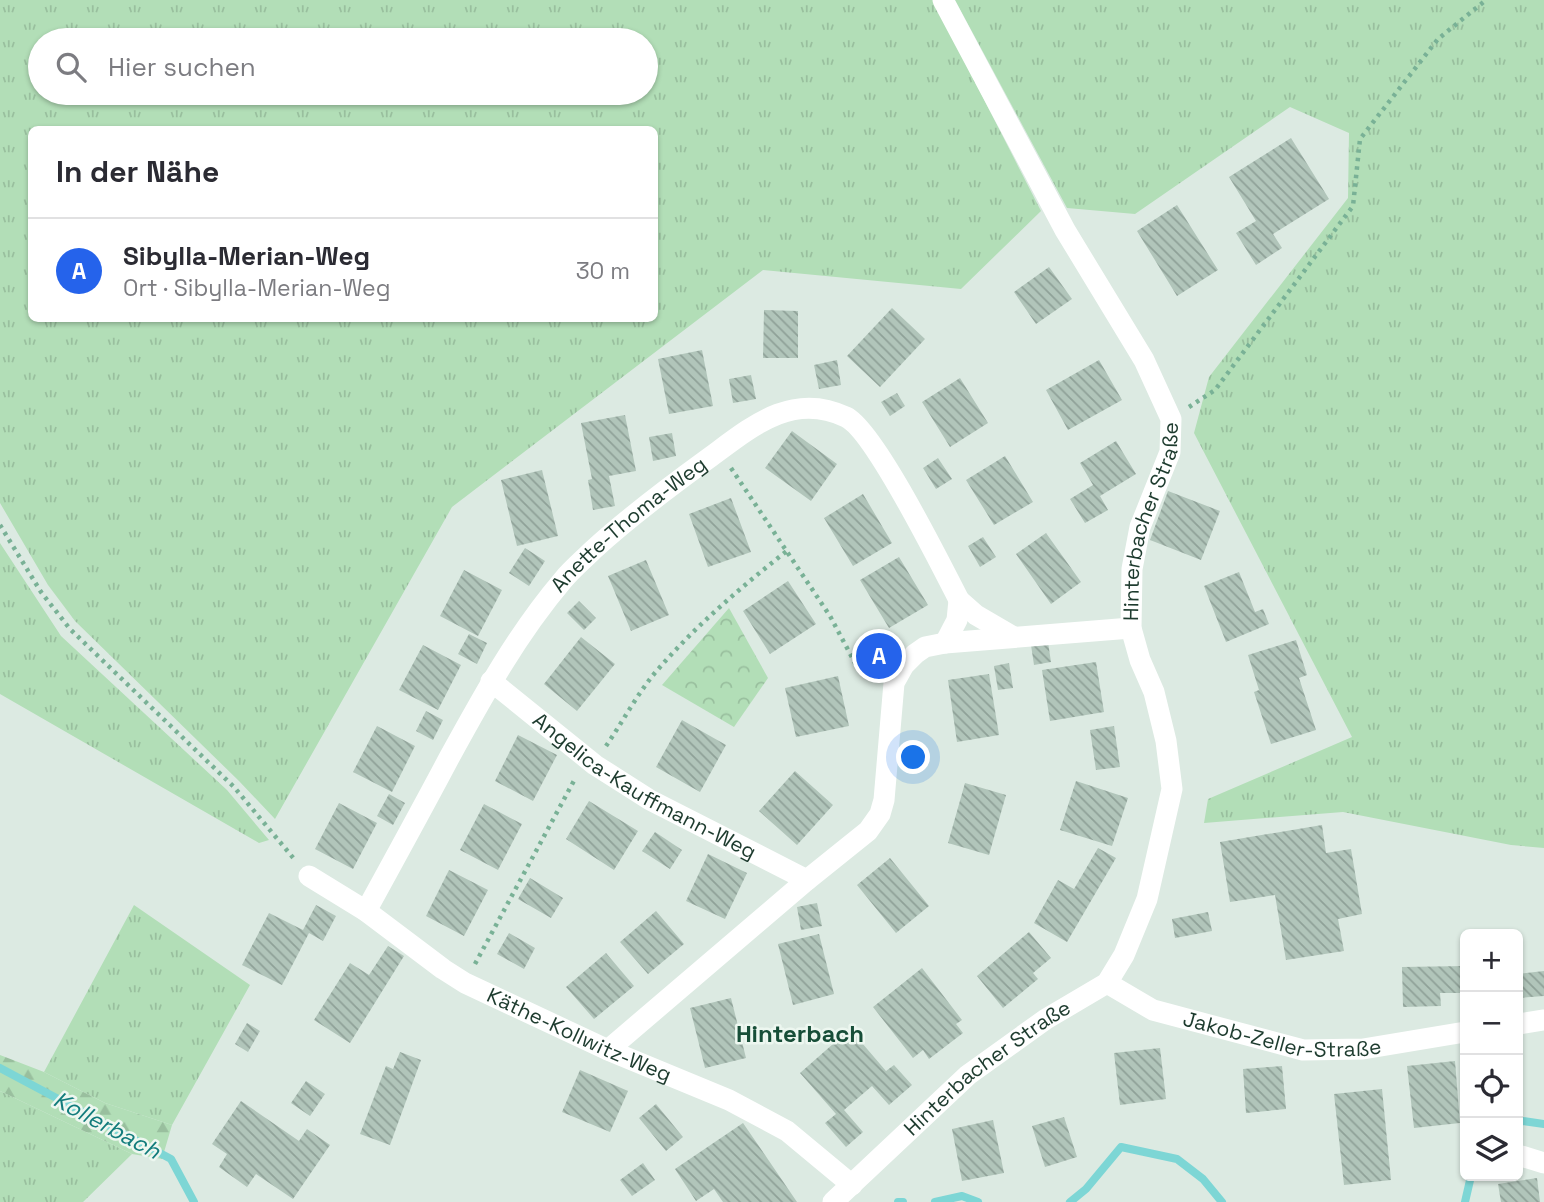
<!DOCTYPE html>
<html lang="de">
<meta charset="utf-8">
<style>
body{margin:0;font-family:"Space Grotesk",sans-serif;background:#f2f2f3;color:#2b2b33}
.controls{position:absolute;right:21px;bottom:21px;display:grid;overflow:hidden;border-radius:10px;box-shadow:0 2px 5px #0004}
.controls button{width:63px;height:63px;display:grid;place-items:center;padding:0;border:0;border-bottom:2px solid #e1e1e2;background:#fff;color:#2b2b33;font:35px sans-serif}
.you{position:absolute;left:914px;top:758px;width:24px;height:24px;margin:-18px;border:5px solid #fff;border-radius:50%;background:#1a73e8;box-shadow:0 0 0 10px #1a73e833}
.badge{display:grid;place-items:center;width:46px;height:46px;border-radius:50%;background:#2563eb;color:#fff;font-size:23px;font-weight:700}
.pin{position:absolute;translate:-50% -50%;border:4px solid #fff;box-shadow:0 2px 7px #0006}
.list{margin:0;padding:0;list-style:none}
h2{display:flex;justify-content:space-between;align-items:center;height:91px;margin:0;padding:0 28px;font-size:30px}
h2 small{font-size:23px;font-weight:400;color:#7c7c81}
.list li{display:grid;grid-template-columns:46px 1fr auto;gap:21px;align-items:center;box-sizing:border-box;height:105px;padding:0 28px;border-top:2px solid #e1e1e2}
.list b{display:block;font-size:26px;white-space:nowrap}
.list p{margin:0;font-size:23px;white-space:nowrap;color:#7c7c81}
.list em{font-size:23px;font-style:normal;color:#7c7c81}
.icon{flex:none;width:38px;height:38px;fill:none;stroke:currentColor;stroke-width:2;stroke-linecap:round;stroke-linejoin:round}
.map{position:relative;flex:none;width:1544px;height:1202px;overflow:hidden}
.search{position:absolute;background:#fff;box-shadow:0 2px 5px #0004;left:28px;top:28px;width:630px;height:77px;display:flex;align-items:center;gap:18px;box-sizing:border-box;padding:0 24px;border-radius:38px;color:#7c7c81;font-size:26px}
.panel{position:absolute;background:#fff;box-shadow:0 2px 5px #0004;left:28px;top:126px;width:630px;height:196px;border-radius:10px}
.map>svg:first-child{display:block}
</style>
<div class="map">
<svg width="1544" height="1202" viewBox="0 0 1544 1202">
<defs>
<pattern id="grass-tufts" width="24" height="20" patternUnits="userSpaceOnUse" patternTransform="scale(1.75)"><rect width="24" height="20" fill="#b2deb7"/><path d="M3 7l-1-3M5 7V3M7 7l1-3M15 17l-1-3M17 17v-4M19 17l1-3" fill="none" stroke="#99bf9e"/></pattern>
<pattern id="forest-firs" width="22" height="20" patternUnits="userSpaceOnUse" patternTransform="scale(1.75)"><rect width="22" height="20" fill="#b2deb7"/><path d="M5 1l3.5 6h-7zM16 11l3.5 6h-7z" fill="#99bf9e"/></pattern>
<pattern id="park-crowns" width="20" height="18" patternUnits="userSpaceOnUse" patternTransform="scale(1.75)"><rect width="20" height="18" fill="#b2deb7"/><path d="M2 6a3 3 0 1 1 6 0M12 15a3 3 0 1 1 6 0" fill="none" stroke="#99bf9e"/></pattern>
<pattern id="building-back-hatch" width="6" height="6" patternUnits="userSpaceOnUse" patternTransform="scale(1.75)"><rect width="6" height="6" fill="#b1c5ba"/><path d="M-1 5l2 2M0 0l6 6M5-1l2 2" fill="none" stroke="#8fa198"/></pattern>
</defs>
<rect width="100%" height="100%" fill="#dceae2"/>
<path fill="url(#grass-tufts)" fill-rule="evenodd" d="M0,0H933L1041,211L961,289L763,270L452,507L275,819L239,781L75,621L48,585L0,503ZM40,40H646V93H40ZM32,130H654V318H32Z
M955,0H1544V848L1511,845L1343,812L1204,823L1208,799L1352,737L1194,433L1209,377L1348,198L1349,133L1290,107L1135,214L1067,208Z
M0,543L61,636L227,790L269,840L259,843L0,694Z
M134,905L250,985L172,1125L105,1103L44,1072Z
M0,1091L132,1154L83,1202H0Z"/>
<path fill="url(#forest-firs)" d="M0,1055L44,1072L105,1103L172,1125L162,1159L132,1154L0,1091Z"/>
<path fill="url(#park-crowns)" d="M729,608L768,678L734,727L662,685Z"/>
<g fill="none" stroke-linecap="round" stroke-linejoin="round">
<path stroke="#7dd6d5" stroke-width="8" d="M0,1068L171,1159L194,1202
M1518,1122L1523,1121L1544,1124
M898,1202H903
M935,1202L962,1196L978,1202
M1070,1202L1086,1189L1121,1147L1177,1159L1203,1179L1222,1202
M1465,1202L1471,1176"/>
</g>
<path fill="url(#building-back-hatch)" d="M1291,138L1329,199L1273,234L1282,248L1256,265L1236,233L1256,221L1229,177Z
M1177,205L1218,270L1177,296L1137,231Z
M1049,267L1072,299L1036,324L1014,292Z
M892,308L925,339L880,387L847,356Z
M764,310L798,311V358H763Z
M702,350L713,406L669,414L658,359Z
M837,360L841,385L819,389L814,365Z
M1099,360L1122,400L1068,430L1046,390Z
M751,375L756,399L733,403L729,379Z
M960,378L988,423L950,447L922,402Z
M897,393L905,406L890,416L881,402Z
M625,415L636,471L609,476L615,506L593,510L588,480L592,479L581,423Z
M792,431L837,464L811,501L765,468Z
M672,433L676,456L653,461L649,437Z
M1116,441L1136,474L1100,496L1108,510L1085,523L1070,499L1093,485L1080,463Z
M1005,456L1033,502L994,525L966,480Z
M938,458L952,479L936,489L923,468Z
M542,470L558,536L517,546L501,480Z
M1168,491L1220,511L1201,560L1150,540Z
M863,494L892,543L853,566L824,518Z
M731,498L751,552L708,567L689,514Z
M1046,533L1081,582L1051,604L1016,554Z
M983,537L996,557L980,567L968,546Z
M525,548L545,561L529,586L509,573Z
M899,557L928,605L889,628L860,580Z
M646,560L669,615L631,631L608,576Z
M464,570L502,590L478,636L440,616Z
M1239,572L1255,612L1263,609L1269,624L1226,642L1204,586Z
M788,581L816,624L770,654L743,611Z
M579,601L596,618L584,630L567,613Z
M469,634L487,643L477,664L458,654Z
M581,637L615,664L577,711L544,684Z
M1296,640L1307,675L1299,678L1316,730L1271,744L1254,692L1259,690L1248,655Z
M875,642L893,653L883,669L865,658Z
M1048,642L1051,662L1034,665L1031,645Z
M423,645L461,665L438,710L399,690Z
M1096,662L1104,712L1050,721L1042,670Z
M1009,663L1013,688L998,690L994,666Z
M989,674L999,735L957,742L948,680Z
M838,676L849,726L796,737L785,688Z
M426,711L443,720L433,740L416,731Z
M682,720L726,745L700,792L656,767Z
M377,726L415,746L392,792L353,772Z
M1114,726L1120,767L1096,770L1090,730Z
M518,735L557,755L533,801L495,781Z
M795,771L833,805L797,845L759,811Z
M1076,781L1128,798L1112,846L1060,830Z
M965,783L1006,795L989,855L948,843Z
M389,794L405,803L393,825L377,816Z
M589,801L638,831L614,870L566,839Z
M339,803L377,823L353,869L315,849Z
M484,804L522,824L498,870L460,850Z
M1322,825L1326,853L1351,849L1362,914L1338,919L1344,951L1286,960L1275,895L1230,902L1220,842Z
M655,832L682,850L670,869L642,851Z
M1098,848L1116,858L1067,942L1034,923L1058,880L1074,889Z
M708,854L747,873L725,919L686,901Z
M890,858L929,906L896,933L857,885Z
M449,870L488,890L464,936L426,916Z
M530,878L563,898L551,918L518,899Z
M817,903L822,926L801,930L797,907Z
M316,905L336,916L323,941L309,933L282,985L242,965L269,913L303,930Z
M656,911L684,944L648,974L620,942Z
M1208,912L1212,931L1175,938L1172,919Z
M1029,932L1051,958L1033,973L1038,979L1003,1008L977,976Z
M509,933L535,948L524,969L497,954Z
M819,934L834,994L793,1005L778,944Z
M388,946L404,956L350,1043L314,1020L350,963L369,975Z
M606,953L634,986L594,1019L566,987Z
M1465,966V993H1440L1441,1006L1403,1007L1402,967Z
M922,968L962,1020L956,1024L963,1033L929,1059L923,1050L913,1058L873,1007Z
M1544,971V996L1518,998V974Z
M731,998L746,1058L705,1068L690,1008Z
M247,1023L260,1031L248,1052L235,1044Z
M850,1029L886,1071L894,1065L912,1085L889,1105L872,1086L844,1110L863,1132L846,1147L825,1123L836,1114L800,1073Z
M1160,1048L1166,1099L1120,1105L1114,1053Z
M400,1052L421,1060L390,1145L360,1134L386,1066L393,1069Z
M1455,1061L1460,1123L1414,1128L1407,1066Z
M1282,1066L1286,1109L1246,1113L1243,1069Z
M580,1070L628,1091L610,1132L562,1112Z
M306,1081L325,1094L310,1116L291,1103Z
M1382,1089L1391,1180L1344,1185L1334,1094Z
M241,1101L299,1141L307,1129L330,1145L293,1199L256,1174L247,1187L219,1167L227,1154L212,1144Z
M656,1104L683,1137L666,1151L639,1118Z
M1064,1117L1077,1157L1045,1167L1032,1126Z
M993,1120L1004,1173L962,1181L952,1129Z
M743,1123L765,1155L797,1202H723L714,1189L696,1201L675,1169Z
M643,1163L655,1180L632,1196L620,1180Z
M1537,1178L1540,1202H1501L1498,1184Z"/>
<g fill="none" stroke-linecap="round" stroke-linejoin="round">
<path stroke="#79b196" stroke-width="4.5" stroke-dasharray="3.5 5" stroke-linecap="butt" d="M1189,407L1215,390L1353,206L1360,139L1438,39L1486,0
M731,468L830,616L855,663L875,673
M0,525L41,592L70,629L234,787L295,860
M606,746C622,723 636,696 654,674C694,627 740,588 788,550
M475,964L576,777"/>
<g stroke="#fff" stroke-width="21">
<path d="M945,643L957,620L959,600"/>
<path id="s1" d="M491,681L595,765L650,800L807,880"/>
<path id="s2" d="M309,876L366,911L443,969L465,983L608,1050L729,1100L787,1131L852,1185"/>
<path id="s3" d="M366,911C394,860 422,809 449,758C483,696 517,634 563,580C572,569 583,560 593,550C629,517 669,487 709,458C751,427 792,391 846,417C874,430 942,567 959,600L976,615L1012,636"/>
<path id="s4" d="M1107,983L1153,1010L1303,1050L1363,1049L1465,1032"/>
<path d="M1518,1024L1544,1020"/>
<path d="M608,1050L807,880L868,831L880,814L884,800L894,683L904,665L915,654L925,647L945,643L1131,628"/>
<path d="M1518,1155L1544,1163"/>
<path id="s5" d="M833,1202L968,1075L1046,1019L1107,983L1124,955L1147,899L1172,789L1166,741L1154,692L1140,660L1131,628L1132,569L1140,527L1170,452L1171,419L1144,360L1065,230L943,0"/>
</g>
</g>
<g text-anchor="middle" stroke-width="5" stroke-linejoin="round" paint-order="stroke">
<g font-size="21" fill="#1d3b2e" stroke="#edf7f0">
<text dy="7" stroke="none"><textPath href="#s5" startOffset="835">Hinterbacher Straße</textPath></text>
<text dy="7" stroke="none"><textPath href="#s3" startOffset="472">Anette-Thoma-Weg</textPath></text>
<text dy="7" stroke="none"><textPath href="#s1" startOffset="187">Angelica-Kauffmann-Weg</textPath></text>
<text dy="7" stroke="none"><textPath href="#s4" startOffset="186">Jakob-Zeller-Straße</textPath></text>
<text dy="7" stroke="none"><textPath href="#s2" startOffset="315">Käthe-Kollwitz-Weg</textPath></text>
<text dy="7" stroke="none"><textPath href="#s5" startOffset="205">Hinterbacher Straße</textPath></text>
</g>
<g font-size="23" font-style="italic" fill="#127c7c" stroke="#edf7f0">
<text transform="translate(107 1125) rotate(28)" y="8">Kollerbach</text>
</g>
<g font-size="24" font-weight="bold" fill="#174e38" stroke="#edf7f0">
<text x="800" y="1042">Hinterbach</text>
</g>
</g>
</svg>
<div class="controls">
<button>+</button>
<button>−</button>
<button><svg class="icon" aria-label="locate" viewBox="0 0 24 24"><circle cx="12" cy="12" r="6"/><path d="M12 2v4M12 18v4M2 12h4M18 12h4"/></svg></button>
<button><svg class="icon" aria-label="layers" viewBox="0 0 24 24"><path d="M12 4l9 5-9 5-9-5zM3 14l9 5 9-5"/></svg></button>
</div>
<div class="you"></div>
<div class="pin badge" style="left:879px;top:656px">A</div>
<div class="search"><svg class="icon" aria-label="search" viewBox="0 0 24 24"><circle cx="10" cy="10" r="6"/><path d="M15 15l6 6"/></svg>Hier suchen</div>
<section class="panel">
<h2>In der Nähe<small></small></h2>
<ul class="list">
<li><span class="badge">A</span><div><b>Sibylla-Merian-Weg</b><p>Ort · Sibylla-Merian-Weg</p></div><em>30 m</em></li>
</ul>
</section>
</div>
